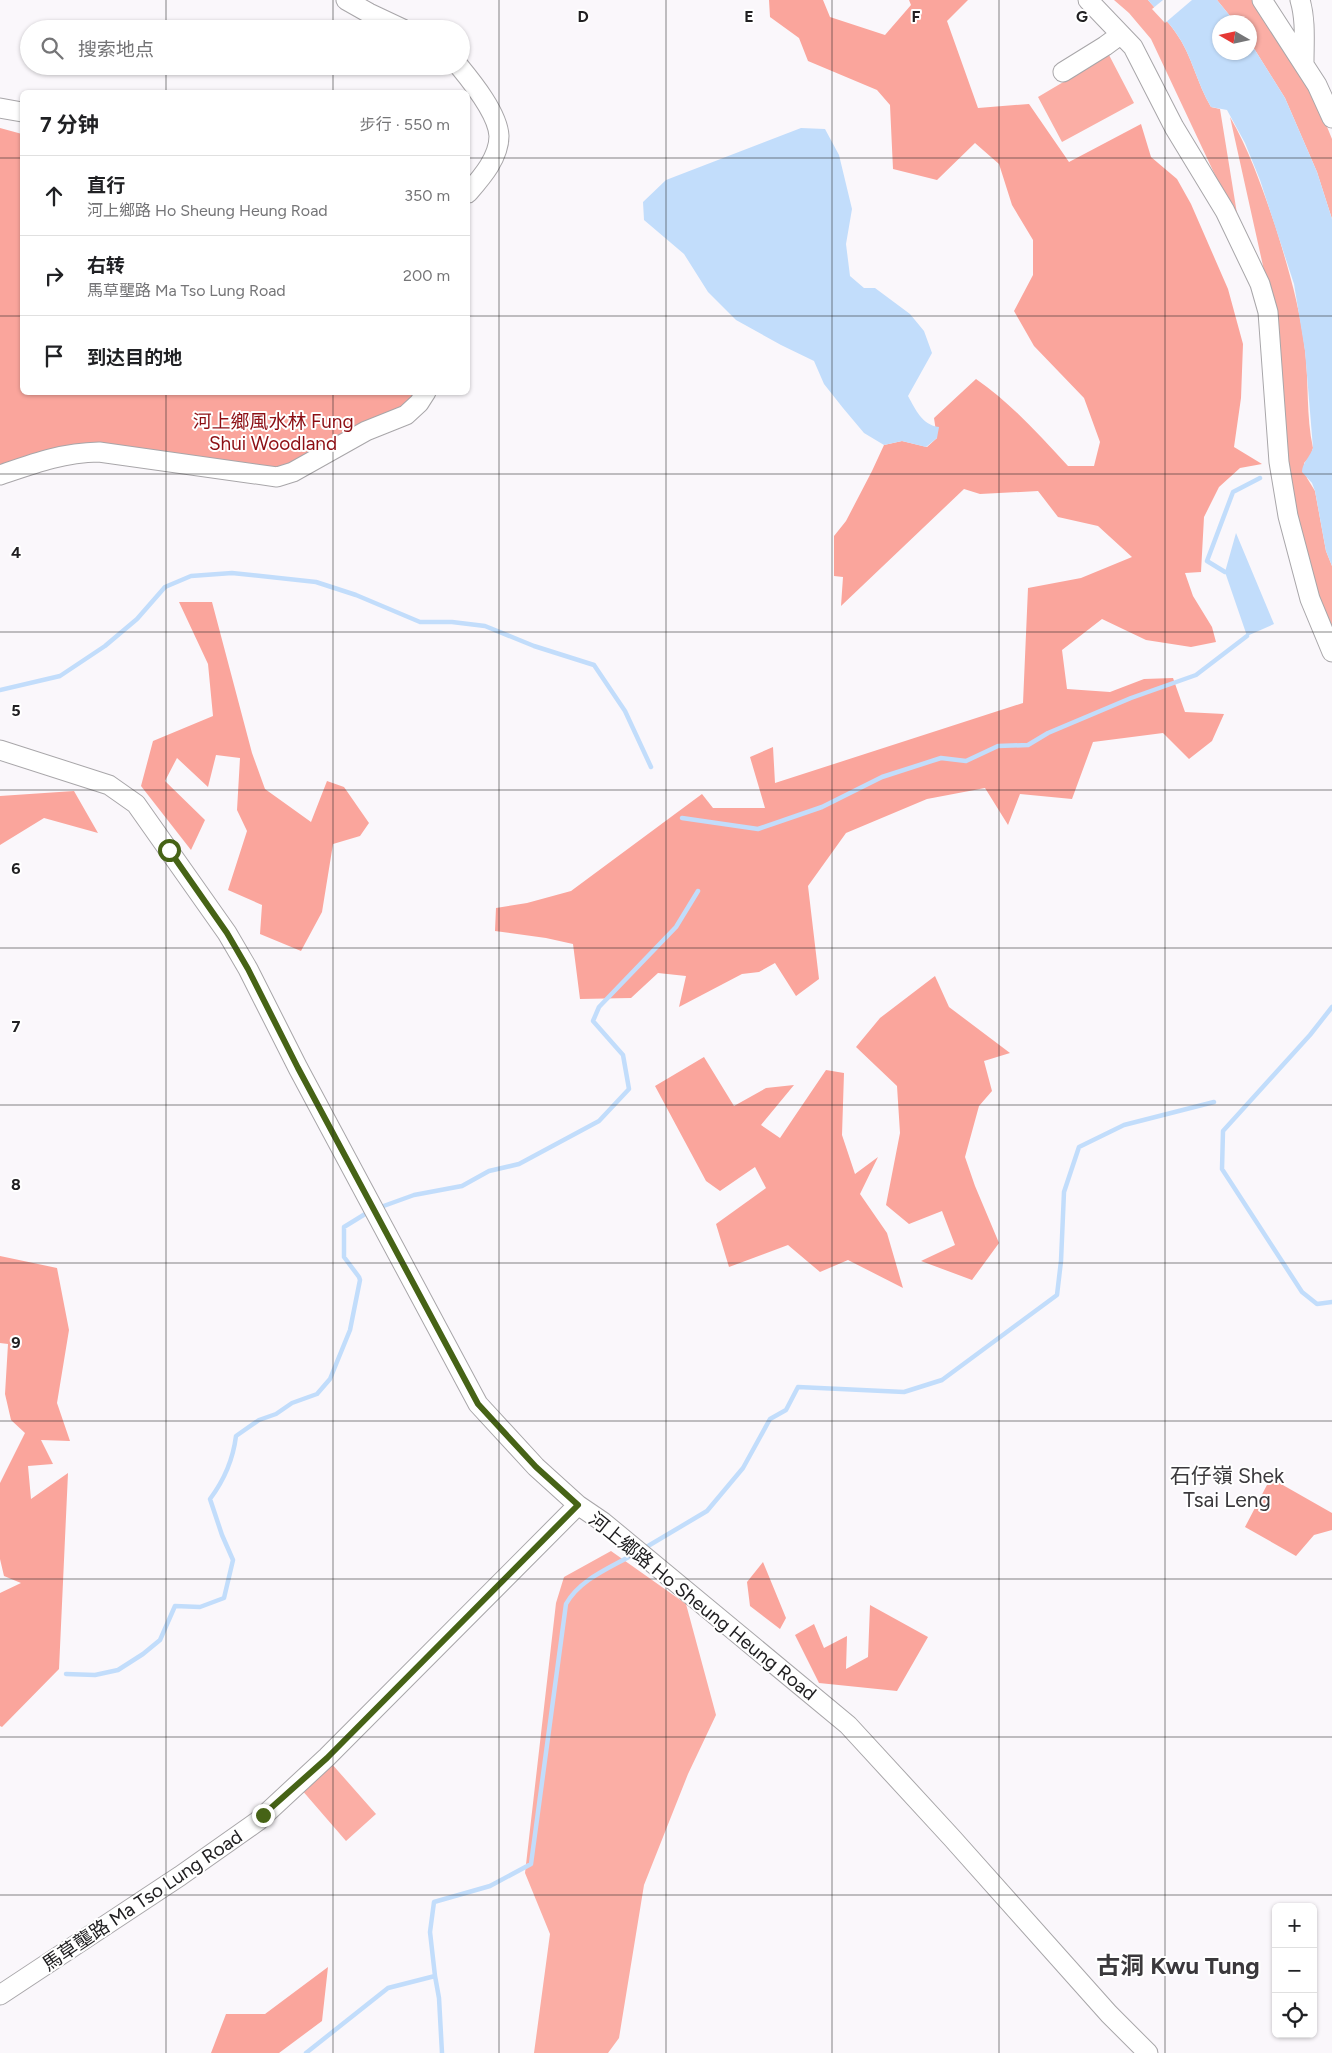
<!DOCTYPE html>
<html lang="zh">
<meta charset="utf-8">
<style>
body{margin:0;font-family:Figtree,"Noto Sans SC",sans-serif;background:#f6f6f6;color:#202124}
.controls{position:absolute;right:15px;bottom:15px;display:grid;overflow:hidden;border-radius:8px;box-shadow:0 1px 4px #0004}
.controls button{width:45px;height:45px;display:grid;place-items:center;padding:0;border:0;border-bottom:1px solid #e0e0e0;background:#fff;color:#202124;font:25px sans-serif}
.compass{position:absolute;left:1212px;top:15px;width:45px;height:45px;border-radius:50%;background:#fff;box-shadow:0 1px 4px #0004;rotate:279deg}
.stop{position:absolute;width:15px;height:15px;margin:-11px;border:4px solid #466316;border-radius:50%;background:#fff}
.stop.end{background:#466316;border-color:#fff;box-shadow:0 1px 5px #0008}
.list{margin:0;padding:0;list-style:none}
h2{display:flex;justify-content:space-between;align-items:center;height:65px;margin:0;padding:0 20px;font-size:21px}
h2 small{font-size:16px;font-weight:400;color:#757577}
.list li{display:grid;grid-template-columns:32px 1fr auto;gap:15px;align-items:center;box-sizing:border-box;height:80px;padding:0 20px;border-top:1px solid #e0e0e0}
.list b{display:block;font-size:19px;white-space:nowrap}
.list p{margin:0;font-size:16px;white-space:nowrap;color:#757577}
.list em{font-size:16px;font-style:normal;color:#757577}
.icon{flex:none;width:28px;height:28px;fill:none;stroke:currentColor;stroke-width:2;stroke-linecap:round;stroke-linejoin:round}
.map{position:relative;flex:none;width:1332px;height:2053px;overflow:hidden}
.search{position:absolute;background:#fff;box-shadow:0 1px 4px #0004;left:20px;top:20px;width:450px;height:55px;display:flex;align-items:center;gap:12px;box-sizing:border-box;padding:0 18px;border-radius:28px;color:#757577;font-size:19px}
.panel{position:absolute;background:#fff;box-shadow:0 1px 4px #0004;left:20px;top:90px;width:450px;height:305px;border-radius:8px}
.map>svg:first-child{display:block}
</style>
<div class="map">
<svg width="1332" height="2053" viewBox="0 0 1332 2053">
<rect width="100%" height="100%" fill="#faf7fb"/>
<path fill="#fbaea5" d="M1114,0H1148C1157,11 1168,21 1176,33C1192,55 1197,84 1211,107L1220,109L1239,226L1151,39L1129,13Z
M1217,0H1254L1310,85L1332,139V219L1317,172L1285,98L1250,42V22H1235Z
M1109,55L1134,103L1062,142L1038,97Z
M1230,117C1250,152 1262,187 1275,225C1288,267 1300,307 1305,350C1309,383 1306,416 1313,448L1310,457L1304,463L1307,478L1315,491L1326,551L1332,566V639L1294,524L1273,311Z
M611,1551L686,1604L716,1715L688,1774L644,1885L619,2038L608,2053H534L550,1934L525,1873L556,1603L564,1577Z
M331,1763L376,1814L346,1841L301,1789Z"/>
<path fill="#faa59c" d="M769,0H823L830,17L885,35L911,5L909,0H968L947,21L978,108L1029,104L1069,162L1141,124L1151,157L1177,179L1191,204L1228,289L1243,344L1241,398L1234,447L1262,464L1240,468L1219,487L1204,517L1201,572L1185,573L1193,596L1212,627L1216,642L1191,647L1146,640L1102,619L1062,650L1067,689L1110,692L1144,679L1173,678L1185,712L1224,714L1212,741L1189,759L1163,733L1093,742L1072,799L1020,794L1008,825L985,788L927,799L846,833L808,886L819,979L796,996L775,963L759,972L742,974L679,1007L686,976L658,973L631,998L580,999L573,944L546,938L495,931L496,908L527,903L571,891L702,794L713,808H765L750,757L773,747L775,783L1023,703L1028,588L1081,578L1132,557L1098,526L1058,517L1038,491L980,494L964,489L841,606L843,577L834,576V536L846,521L872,471L884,445L902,441L927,447L937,438L934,418L976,379C1012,404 1038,434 1068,466H1094L1100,442L1084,398L1034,346L1014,311L1033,275V240L1012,205L999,164L975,143L937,180L893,169L890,105L877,90L808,61L799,38L770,17Z
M0,128L22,134V392L418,393L415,400L291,467L274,470L113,449L0,470Z
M179,602H212L252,753L265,789L311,822L327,781L344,787L369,823L360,836L333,844L322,912L301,951L260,934L262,905L228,890L247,831L237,810L240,758L216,755L208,787L177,758L165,781L205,820L191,850L141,786L153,741L213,716L208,664Z
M74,791L98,833L44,818L0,845V796Z
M935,976L949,1007L1010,1053L984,1061L992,1091L979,1106L965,1157L975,1186L999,1243L972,1280L921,1261L955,1245L942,1211L909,1224L886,1205L900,1133L897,1086L856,1047L880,1018Z
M704,1057L734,1106L766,1088L794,1085L761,1125L780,1138L826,1070L844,1073L842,1135L855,1174L878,1157L860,1194L887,1233L903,1288L848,1260L820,1272L788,1245L729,1267L716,1224L766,1188L755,1167L720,1191L706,1181L655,1086Z
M0,1256L57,1268L69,1330L57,1403L70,1441L41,1440L53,1464L28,1466L31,1499L68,1473L59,1669L2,1727L0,1726V1593L21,1583L4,1576L0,1559V1483L25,1433L11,1420L5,1394L8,1344L0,1343Z
M1274,1480L1332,1513V1530L1314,1535L1296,1556L1245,1527L1268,1483Z
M763,1562L786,1618L780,1629L750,1606L747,1582Z
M870,1605L928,1637L897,1691L819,1683L795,1635L814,1624L824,1648L847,1636L846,1669L868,1657Z
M328,1967L322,2021L279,2053H211L226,2014H265Z"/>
<path fill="#c2ddfb" d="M1148,0H1217L1235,22H1220V52H1250V42L1285,98L1317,172L1332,219V566L1326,551L1315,491L1312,483L1302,472C1302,463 1310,457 1313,448L1305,351L1294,284L1260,180L1245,143L1227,110L1211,107C1197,84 1192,55 1176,33C1168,21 1157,11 1148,0Z
M801,128L825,129L839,155L852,209L846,244L850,276L864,288H875L910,314L924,331L932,353L908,396C916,410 922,425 939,427L937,438L926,447L902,441L884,445L864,433L843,408L824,384L814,361L781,345L736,320L708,292L684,254L644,220L643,202L666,180Z
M1236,533L1274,624L1247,636L1225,572Z"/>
<path fill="#faf7fb" d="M1163,0H1192L1165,23L1152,9Z"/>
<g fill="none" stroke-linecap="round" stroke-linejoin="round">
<path stroke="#c2ddfb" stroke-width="4.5" d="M1225,572L1207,561L1233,492L1260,478
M0,690L60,676L105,646L137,619L165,587L191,576L232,573L316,582L356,595L420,622H452L485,626L534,646L594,665L625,711L651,767
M682,818L758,829L822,807L882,777L941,758L966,761L998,746L1028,745L1048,733L1131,698L1196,675L1247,636
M1332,1007L1310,1035L1223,1131L1222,1169L1302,1292L1317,1304L1332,1302
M378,1208L414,1195L462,1186L489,1171L519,1164L599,1121L629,1089L623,1055L593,1021L599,1007L676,927L698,891
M643,1549L707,1511L743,1468L770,1419L786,1410L798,1387L904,1392L942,1380L1057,1295L1061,1261L1064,1192L1079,1147L1124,1125L1214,1102
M66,1674L95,1675L118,1670L143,1654L160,1640L175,1606L200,1607L224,1598L233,1560L222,1535L210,1499C225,1479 233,1460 236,1436L259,1420L276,1414L292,1403L317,1394L330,1379L350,1330L360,1280L359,1277L344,1257V1227L370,1211
M435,1976L439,1998L442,2053
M306,2053L388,1988L435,1976L430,1932L434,1902L490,1886L531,1864L566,1604C580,1579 610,1568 634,1554"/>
<g stroke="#a8a6a9" stroke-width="21">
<path id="minor" d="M346,0L369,13L403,29
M1088,0L1133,47L1174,127L1225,211L1260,284L1268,312L1279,462L1288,516L1310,599L1332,652
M1262,0L1317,85L1332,118
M1300,0C1306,20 1304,42 1304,63
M459,66C473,83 498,114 499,136C499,158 481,178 468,193
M1063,72L1105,46L1120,35
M0,108L22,112
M0,475C35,463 61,453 99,452L277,477L293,472L366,431L406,415L419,403L426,392
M0,750L109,785L136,804L227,933L248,969L298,1068L478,1404L536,1467L578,1505L603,1522L848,1725L952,1838L1109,2014L1148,2053
M0,1995L180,1876L258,1821L327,1757L578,1505"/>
</g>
<use href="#minor" stroke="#fff" stroke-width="19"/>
</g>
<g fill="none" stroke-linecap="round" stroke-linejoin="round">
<path stroke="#466316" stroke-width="6" d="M169,850L227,933L248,969L298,1068L478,1404L536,1467L578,1505L327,1758L263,1815"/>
</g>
<path fill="none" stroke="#212022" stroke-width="1" stroke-opacity="0.55" d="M166,0V29M333,0V29M499,0V2053M666,0V2053M832,0V2053M999,0V2053M1165,0V2053M166,66V92M333,66V92M0,158H22M468,158H1332M0,316H22M468,316H1332M166,392V2053M333,392V2053M0,474H1332M0,632H1332M0,790H1332M0,948H1332M0,1105H1332M0,1263H1332M0,1421H1332M0,1579H1332M0,1737H1332M0,1895H1332"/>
<g text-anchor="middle" stroke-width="4" stroke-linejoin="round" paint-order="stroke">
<g font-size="19" fill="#8c0e13" stroke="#fff">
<text x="273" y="428">河上鄉風水林 Fung<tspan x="273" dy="22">Shui Woodland</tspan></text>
</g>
<g font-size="19" fill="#212022" stroke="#fff">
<text transform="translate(703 1606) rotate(39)" y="7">河上鄉路 Ho Sheung Heung Road</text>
<text transform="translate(142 1900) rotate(-34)" y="7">馬草壟路 Ma Tso Lung Road</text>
</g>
<g font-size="21" fill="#3b393c" stroke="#fff">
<text x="1227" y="1483">石仔嶺 Shek<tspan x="1227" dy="24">Tsai Leng</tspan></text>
</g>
<g font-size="24" font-weight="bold" fill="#3b393c" stroke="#fff">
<text x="1178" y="1974">古洞 Kwu Tung</text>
</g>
</g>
<g font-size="16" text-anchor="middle" font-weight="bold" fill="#212022" stroke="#fff" stroke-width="4" stroke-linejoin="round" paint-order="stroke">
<text x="583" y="22">D</text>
<text x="749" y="22">E</text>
<text x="916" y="22">F</text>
<text x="1082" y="22">G</text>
<text x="16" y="558">4</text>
<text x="16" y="716">5</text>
<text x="16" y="874">6</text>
<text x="16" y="1032">7</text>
<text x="16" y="1190">8</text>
<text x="16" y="1348">9</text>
</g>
</svg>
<div class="controls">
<button>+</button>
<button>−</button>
<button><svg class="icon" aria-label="locate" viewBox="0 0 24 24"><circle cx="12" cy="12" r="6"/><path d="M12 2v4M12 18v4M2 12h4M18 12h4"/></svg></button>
</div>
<svg class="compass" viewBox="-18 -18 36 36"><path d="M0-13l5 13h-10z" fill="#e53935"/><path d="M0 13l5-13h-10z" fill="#757577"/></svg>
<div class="stop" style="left:169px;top:850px"></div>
<div class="stop end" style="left:263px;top:1815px"></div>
<div class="search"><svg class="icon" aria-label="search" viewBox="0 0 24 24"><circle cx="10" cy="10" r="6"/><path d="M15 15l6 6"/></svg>搜索地点</div>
<section class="panel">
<h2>7 分钟<small>步行 · 550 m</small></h2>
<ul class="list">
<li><svg class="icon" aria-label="ahead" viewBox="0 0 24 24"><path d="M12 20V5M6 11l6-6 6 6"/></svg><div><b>直行</b><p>河上鄉路 Ho Sheung Heung Road</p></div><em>350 m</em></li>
<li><svg class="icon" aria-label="right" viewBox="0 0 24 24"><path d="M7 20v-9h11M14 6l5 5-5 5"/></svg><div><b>右转</b><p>馬草壟路 Ma Tso Lung Road</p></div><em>200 m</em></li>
<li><svg class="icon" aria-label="arrive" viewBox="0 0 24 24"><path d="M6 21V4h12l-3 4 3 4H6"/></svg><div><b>到达目的地</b></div></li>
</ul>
</section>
</div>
